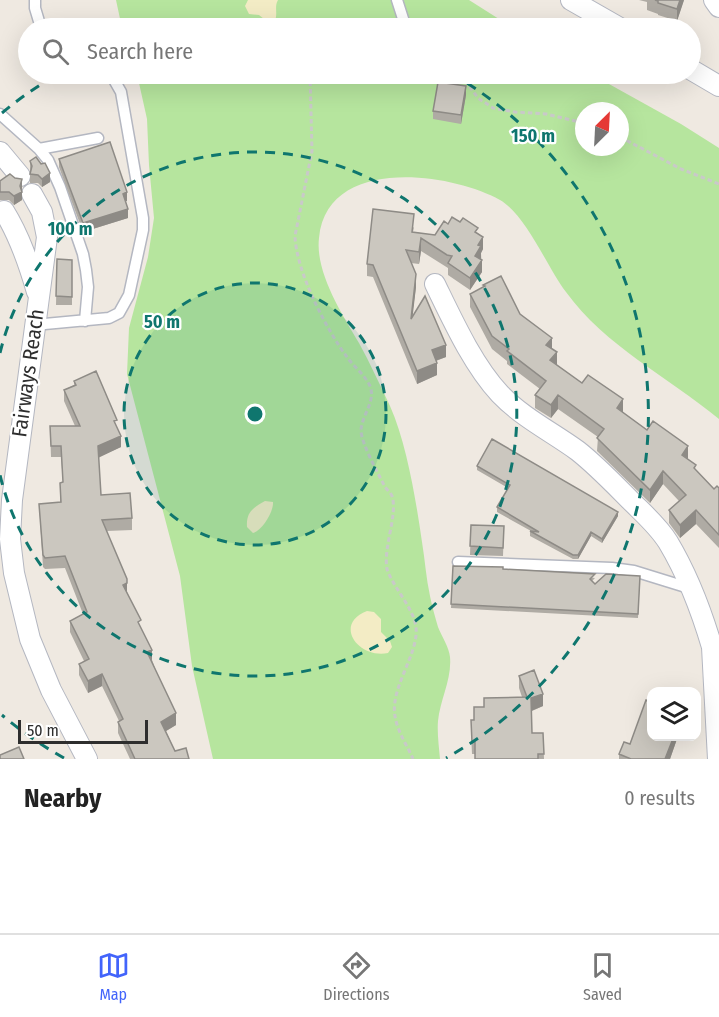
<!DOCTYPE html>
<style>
body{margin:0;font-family:"Fira Sans Condensed",sans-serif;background:#f6f6f6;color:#222}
.controls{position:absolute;right:18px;bottom:18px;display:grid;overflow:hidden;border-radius:12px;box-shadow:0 6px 24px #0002}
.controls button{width:54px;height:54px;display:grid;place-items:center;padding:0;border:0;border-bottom:2px solid #e0e0e0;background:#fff;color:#222;font:30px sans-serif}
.compass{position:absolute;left:575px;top:102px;width:54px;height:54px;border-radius:50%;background:#fff;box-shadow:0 6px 24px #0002;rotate:24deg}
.scale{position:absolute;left:18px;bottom:15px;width:130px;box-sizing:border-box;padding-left:6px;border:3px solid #2e2e2e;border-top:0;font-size:16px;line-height:21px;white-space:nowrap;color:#2e2e2e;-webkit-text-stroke:4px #fff;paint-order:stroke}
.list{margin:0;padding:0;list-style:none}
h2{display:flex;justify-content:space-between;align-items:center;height:78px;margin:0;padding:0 24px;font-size:26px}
h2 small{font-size:20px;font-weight:400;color:#767676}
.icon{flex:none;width:33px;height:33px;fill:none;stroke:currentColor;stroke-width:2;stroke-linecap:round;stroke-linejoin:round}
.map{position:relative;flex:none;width:719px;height:759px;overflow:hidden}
.search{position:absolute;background:#fff;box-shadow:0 6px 24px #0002;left:18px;right:18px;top:18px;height:66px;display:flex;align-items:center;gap:15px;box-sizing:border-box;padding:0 21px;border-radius:33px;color:#767676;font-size:22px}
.sheet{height:174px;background:#fff}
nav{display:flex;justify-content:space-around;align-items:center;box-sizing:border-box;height:84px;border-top:2px solid #e0e0e0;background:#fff;font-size:16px;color:#767676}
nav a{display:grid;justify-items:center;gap:3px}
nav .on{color:#4264fb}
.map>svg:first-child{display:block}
</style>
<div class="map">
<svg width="719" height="759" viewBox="0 0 719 759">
<rect width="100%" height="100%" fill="#efe9e1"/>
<path fill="#b6e59e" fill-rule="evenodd" d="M116,0H469L513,28H122Z
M137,74H591L681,124L719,148V419C668,377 605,346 566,292C547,267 526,215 500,200C449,172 327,156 319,238C315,272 342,314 359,343C370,363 380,385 390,406C407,444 416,501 422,542C425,560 426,578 430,596C432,606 435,617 438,627C442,637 449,647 450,657C452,679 440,700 438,721C437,733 439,747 440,759H213L192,666L180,576L127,374L129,328L148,257L154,218L149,165L147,119ZM584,111H620V147H584Z"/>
<path fill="#f3ecc5" d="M248,0H278C274,7 278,13 275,21L269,23L259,15L249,14L245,6Z
M265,501L273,502C274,511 262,531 253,533L247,527C246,512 253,508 265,501Z
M367,611L374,612L381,619V632L390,641L392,647L388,653C358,659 333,624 367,611Z"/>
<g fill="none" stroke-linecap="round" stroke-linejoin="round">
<g stroke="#b4b7c1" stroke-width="13">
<path id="lane" d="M35,0V8L41,28
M397,0L406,28
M0,114L39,149L48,160L60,187L83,254L86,270L88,287L85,321
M39,149L98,138
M34,325L109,318L119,313L129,295L143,230V218L121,92L113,78L106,74
M458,562L612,568L634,571L689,588"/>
</g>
<g stroke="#b4b7c1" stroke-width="22">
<path id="street" d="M571,0L620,28
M714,0L719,7
M690,69L719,86
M0,152L20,176
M32,194L42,212L47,237L12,500L10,539L14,573L30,639L51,690L87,759
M4,211C20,237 29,264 37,292
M435,284C453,321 473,365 500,394C523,418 552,432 578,451C597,466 614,484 631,501C644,514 658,526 668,542C686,572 702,613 712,647L718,759"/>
</g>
<path stroke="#c9c9c9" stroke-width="3" stroke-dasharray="4.5 3" stroke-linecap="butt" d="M366,28L391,19
M310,74L312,151L295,236C296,271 326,329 347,357C354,367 365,375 370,386C376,401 362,415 361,430C361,443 378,473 384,485C386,489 390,492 392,496C398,515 383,547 387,569C393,587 414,609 416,627C419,654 390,687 395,716C397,731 407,745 413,759
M443,74L467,83L478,98L493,108L515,112L546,114L584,123
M620,137L681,169L719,184"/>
<use href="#lane" stroke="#fff" stroke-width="10"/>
<use href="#street" stroke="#fff" stroke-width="20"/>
</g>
<path fill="#afaba4" d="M639,0H684L677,21L658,15V14L647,10V2Z
M466,95L461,124L433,119V111Z
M59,159L127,201H126L128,218L83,232L59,167Z
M30,161L50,182L42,187L38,183H30Z
M0,181L22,188V200L14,205L9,200H0Z
M448,224L478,233L483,249L481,253L482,272L470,290L448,275V268L421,251L419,264L411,263L416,287L412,316L446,357L436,361L437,375L417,384L373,277L367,276V264L414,227L413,232L435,235Z
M57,259L72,260V305H56Z
M483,285L520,314L552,349L557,365L688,459L696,470L714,489L719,488V548L696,524L680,538L669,523V510L679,501L663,484L650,503L597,451L598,437L558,409L551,418L535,408V395L540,389L507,364V361L492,349L470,307V294L483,288Z
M74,381L117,428L121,447L98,457L101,495L132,518V530L107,531L127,592L176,725L166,731L175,751L189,759H130L118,733V722L119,721L102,686L88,693L79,675V664L84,661L70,632V621L83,614L65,568L45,569L43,567L39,504L60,502V483L63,482L61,457H51L50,426H75L64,401V390L74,385Z
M477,466L618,516L602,543L591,536L578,559H573L530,536V531H531L497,512V507L508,488L477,470Z
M471,525L504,526L503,556L470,555Z
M453,566L503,569L595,578L592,581L595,584L640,576L638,618L451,608Z
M519,676L543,706L532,711V733H543L544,759H475V754H472L471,732L474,720L484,707L522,697L519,688Z
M651,736H678L670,759H619V754L630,744Z"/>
<path fill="#8e8b86" d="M680,0H684L677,21V9Z
M466,86V95L461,124V115Z
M50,173V182L42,187V179Z
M22,179V188L21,192H22V200L14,205V196L20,186Z
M127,192V201L123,202V194Z
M128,209V218L83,232V223Z
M483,237V249L481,253V258L475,268V256L478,245Z
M421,238V251L419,264V252Z
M482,260V272L470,290V278Z
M416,274V287L411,331V319Z
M552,338V351L546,345Z
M446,345V357L432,362V350Z
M557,352V365L550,360Z
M437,363V375L417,384V371Z
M558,395V409L551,418V405Z
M623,399V413L617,408Z
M121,436V447L98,458V446Z
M688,446V459L682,455Z
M663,471V484L650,503V490Z
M696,510V524L680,538V525Z
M618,512V516L602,543V539Z
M591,532V536L578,559V555Z
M127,583V594L123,585Z
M152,650V661L147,652Z
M102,674V686L88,693V681Z
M543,694V706L531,711V698Z
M176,713V725L161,734V722Z
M674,736H678L670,759H665Z"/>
<path fill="#cbc7bf" stroke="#8e8b86" stroke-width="1.5" d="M655,0H680L677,9L658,3V1Z
M438,82L466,86L461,115L433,111Z
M110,142L127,192L123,194L128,209L83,223L59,159Z
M36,157L41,164L45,163L50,173L42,179L38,175L30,174L32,166L30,161Z
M10,174L15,178L22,179L20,186L22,192L14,196L9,192H0V181Z
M373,209L414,214L412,232L435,235L444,221L448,224L452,217L460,222L463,218L478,228L475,232L483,237L478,245L481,246L475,256L482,260L470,278L448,263L452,256L447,255L421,238L419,252L406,250L416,274L411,319L425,296L446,345L432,350L437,363L417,371L373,265L367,264Z
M57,259L72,260V297L56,296Z
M501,276L520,314L552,338L546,345L557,352L550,360L582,383L588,375L623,399L617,408L647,430L653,421L688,446L682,455L696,465L694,468L714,489L717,486L719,488V535L696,510L680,525L669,510L686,495L663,471L650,490L597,438L604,429L558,395L551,405L535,395L546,381L507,351L509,349L492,336L470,294L485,286L483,285Z
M96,371L117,420L114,421L121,436L98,446L101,495L130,493L132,518L102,520L127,579V583L123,585L141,620L138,622L152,650L147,652L176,713L161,722L175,751L186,748L189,759H135L118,722L123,719L102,674L88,681L79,664L89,659L70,621L87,612L65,556L45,558L43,555L39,504L61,502L60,483L63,482L61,446H51L50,426H80L64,390L76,385L74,381Z
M492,439L618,512L602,539L591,532L578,555H573L530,531L539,532L497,507L510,485L477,466Z
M471,525L504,526L503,548L470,546Z
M453,566L503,567V569L595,574L590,579L595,584L606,574L640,576L638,614L451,604Z
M534,670L543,694L531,698L532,733H543L544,754H538V759H475V742H472L471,720H474V707H484V698L527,697L519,676Z
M646,700L651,702V736H674L665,759H631L619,754L624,742L630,744Z
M19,747L24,759H0V755Z"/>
<circle cx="255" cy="414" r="131" fill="#0f766e" fill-opacity=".12"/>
<g fill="none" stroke="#0f766e" stroke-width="3" stroke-dasharray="10 8">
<circle cx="255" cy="414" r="131"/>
<path d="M0 353A262 262 0 1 1 0 475"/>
<path d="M64 758A393 393 0 0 1 2 715M2 113A393 393 0 0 1 58 74M180 28A393 393 0 0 1 330 28M452 74A393 393 0 0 1 446 758"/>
</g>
<g text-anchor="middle" stroke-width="4.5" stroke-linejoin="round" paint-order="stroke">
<g font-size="21" fill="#2e2e2e" stroke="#fff">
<text transform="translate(28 373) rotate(-82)" y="7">Fairways Reach</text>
</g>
</g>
<circle cx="255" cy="414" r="9" fill="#0f766e" stroke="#fff" stroke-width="3"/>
<g font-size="18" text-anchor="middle" font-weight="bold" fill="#0f766e" stroke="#fff" stroke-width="4.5" stroke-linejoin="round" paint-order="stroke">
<text x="533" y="142">150 m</text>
<text x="70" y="235">100 m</text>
<text x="162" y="328">50 m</text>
</g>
</svg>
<div class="controls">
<button><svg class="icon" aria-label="layers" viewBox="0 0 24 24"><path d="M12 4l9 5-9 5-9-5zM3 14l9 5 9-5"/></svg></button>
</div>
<svg class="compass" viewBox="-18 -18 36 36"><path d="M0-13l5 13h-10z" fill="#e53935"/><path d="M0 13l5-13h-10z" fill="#767676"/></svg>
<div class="scale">50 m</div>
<div class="search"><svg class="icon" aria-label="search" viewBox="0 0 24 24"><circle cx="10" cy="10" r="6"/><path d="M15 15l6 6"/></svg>Search here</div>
</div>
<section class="sheet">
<h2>Nearby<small>0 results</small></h2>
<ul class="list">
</ul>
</section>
<nav>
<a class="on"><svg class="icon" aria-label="map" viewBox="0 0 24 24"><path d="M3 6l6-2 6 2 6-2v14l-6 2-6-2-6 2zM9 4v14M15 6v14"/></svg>Map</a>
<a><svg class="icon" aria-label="directions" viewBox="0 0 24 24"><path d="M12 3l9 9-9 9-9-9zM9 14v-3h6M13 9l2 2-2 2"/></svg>Directions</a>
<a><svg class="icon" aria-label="saved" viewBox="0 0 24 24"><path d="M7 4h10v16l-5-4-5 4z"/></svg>Saved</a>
</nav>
